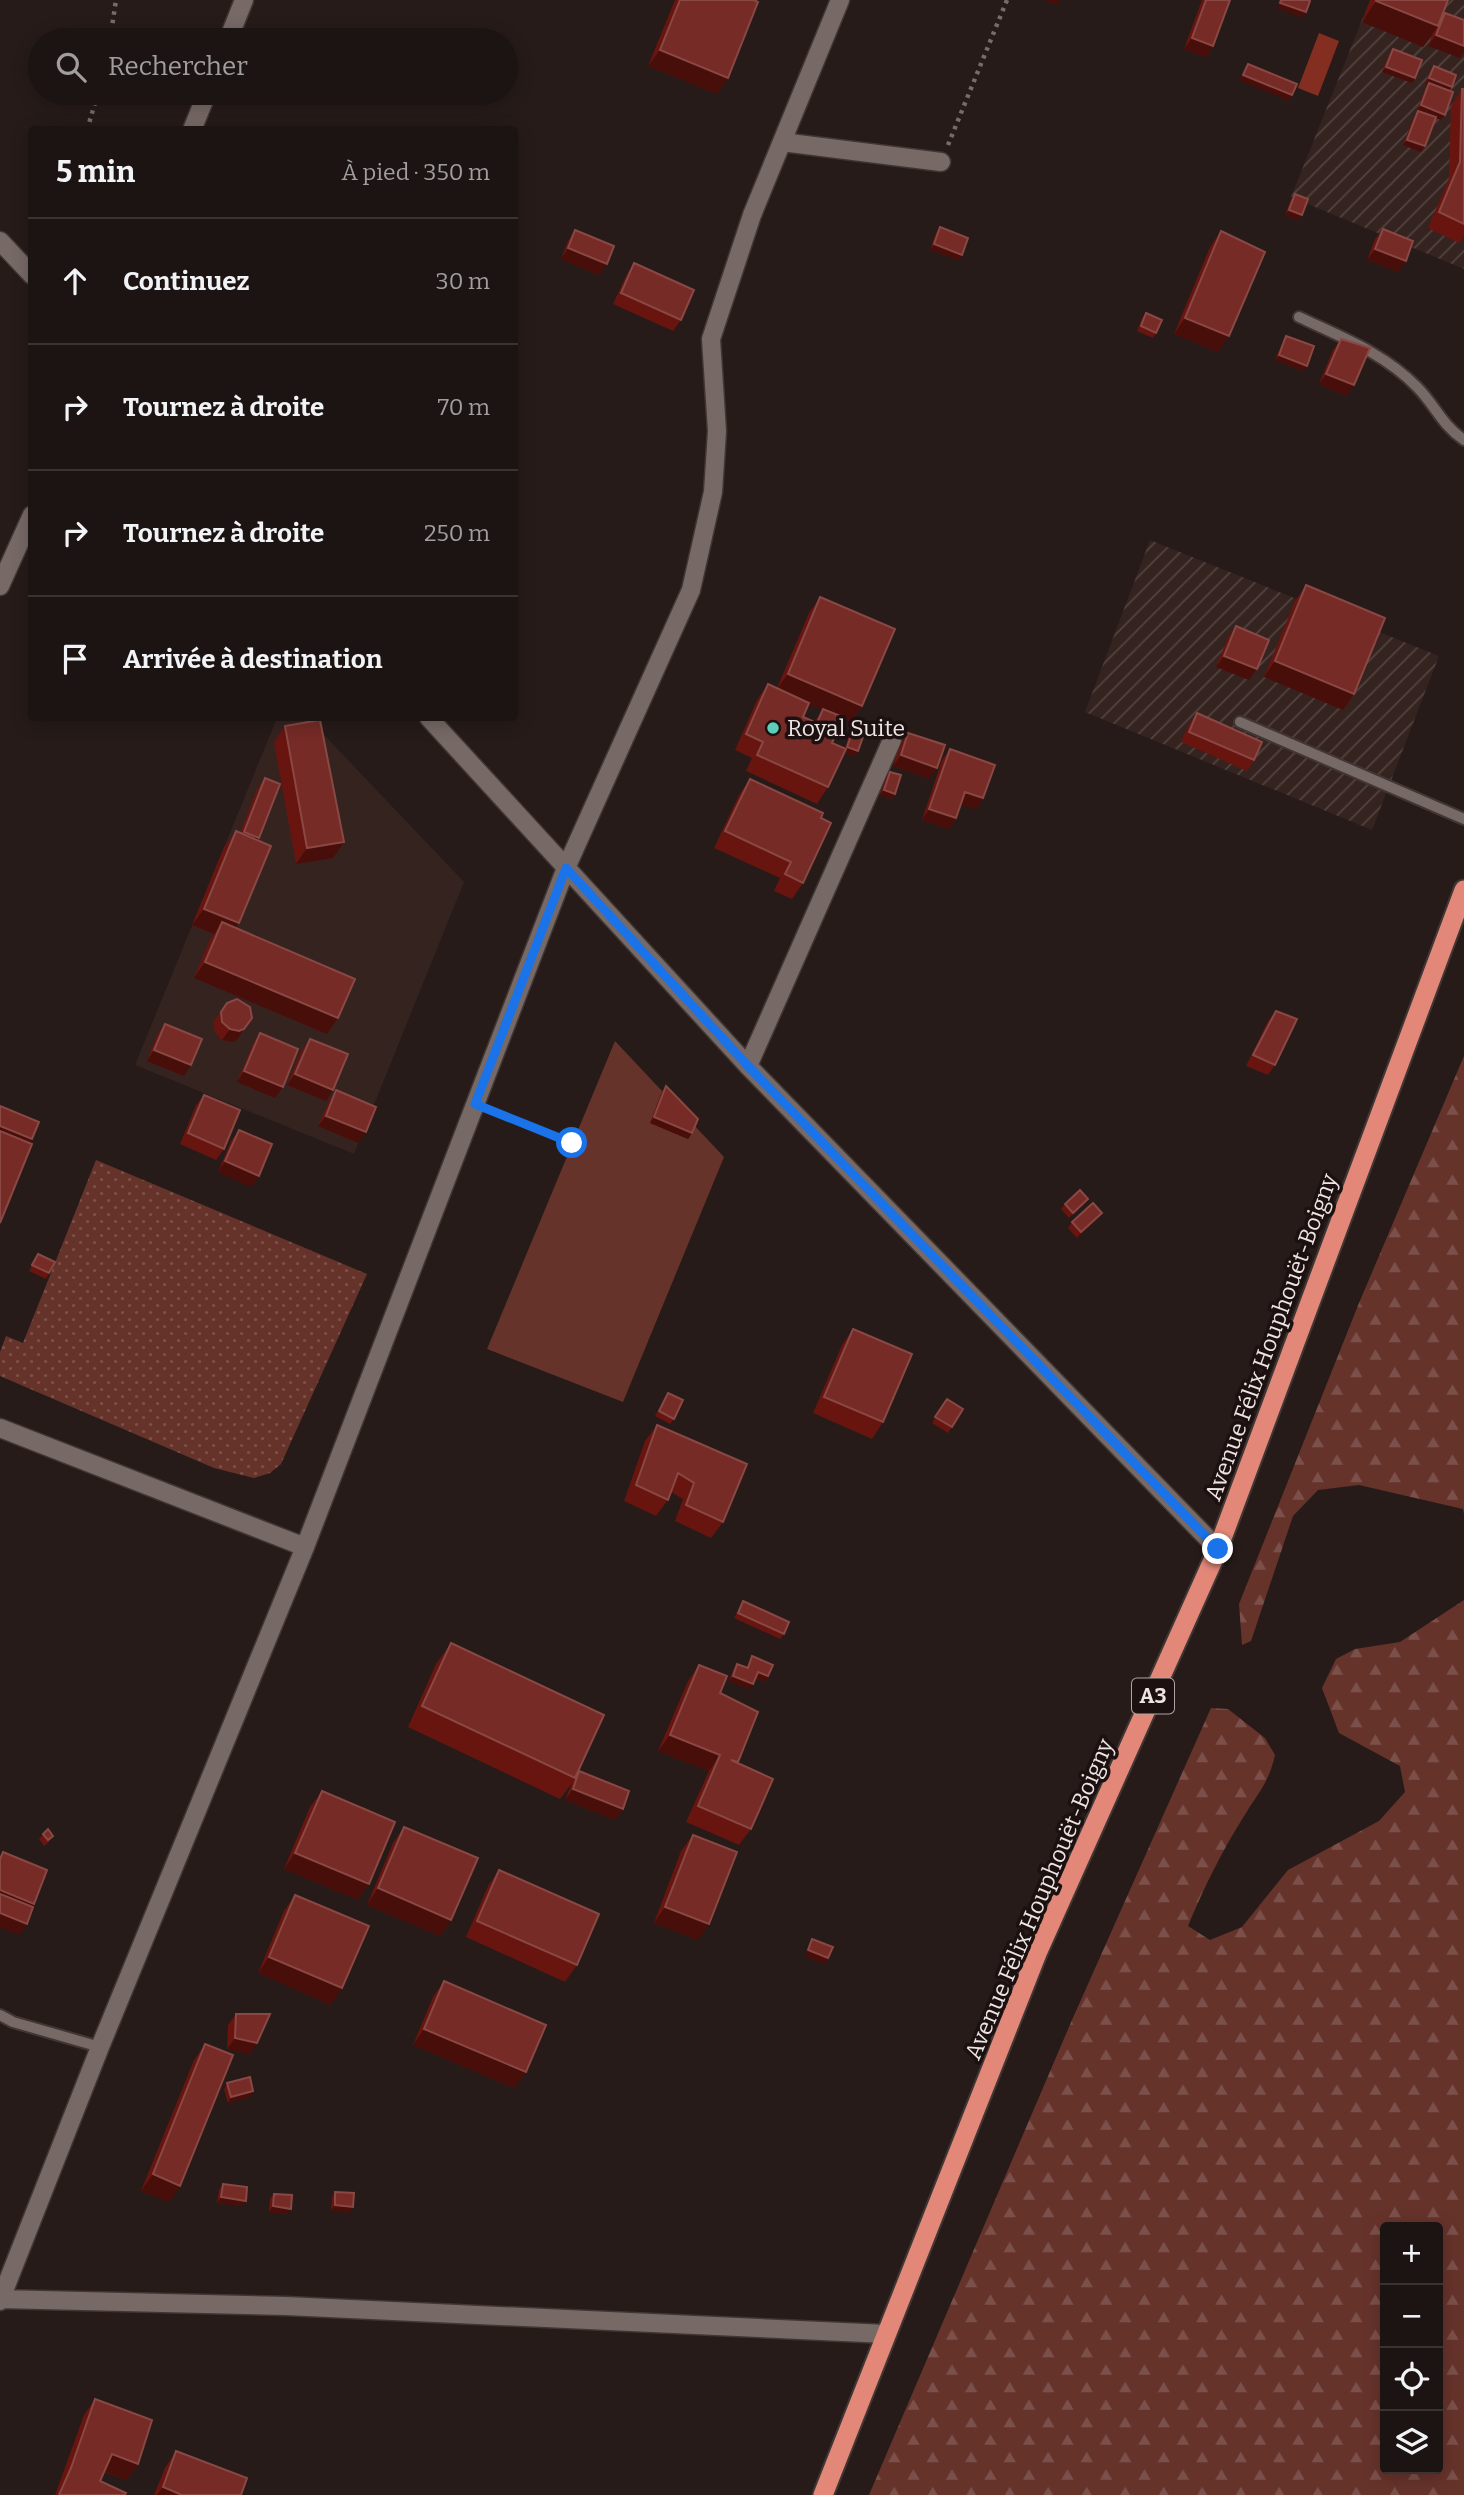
<!DOCTYPE html>
<html lang="fr">
<meta charset="utf-8">
<style>
body{margin:0;font-family:Bitter,serif;background:#292120;color:#f1f3f6}
.controls{position:absolute;right:21px;bottom:21px;display:grid;overflow:hidden;border-radius:7px;box-shadow:0 4px 18px #0003}
.controls button{width:63px;height:63px;display:grid;place-items:center;padding:0;border:0;border-bottom:2px solid #3a3332;background:#1c1412;color:#f1f3f6;font:35px sans-serif}
.stop{position:absolute;width:21px;height:21px;margin:-16px;border:5px solid #1a73e8;border-radius:50%;background:#fff}
.stop.end{background:#1a73e8;border-color:#fff;box-shadow:0 2px 7px #0008}
.list{margin:0;padding:0;list-style:none}
h2{display:flex;justify-content:space-between;align-items:center;height:91px;margin:0;padding:0 28px;font-size:30px}
h2 small{font-size:23px;font-weight:400;color:#a09e9f}
.list li{display:grid;grid-template-columns:46px 1fr auto;gap:21px;align-items:center;box-sizing:border-box;height:126px;padding:0 28px;border-top:2px solid #3a3332}
.list b{display:block;font-size:26px;white-space:nowrap}
.list em{font-size:23px;font-style:normal;color:#a09e9f}
.icon{flex:none;width:38px;height:38px;fill:none;stroke:currentColor;stroke-width:2;stroke-linecap:round;stroke-linejoin:round}
.map{position:relative;flex:none;width:1464px;height:2495px;overflow:hidden}
.search{position:absolute;background:#1c1412;box-shadow:0 4px 18px #0003;left:28px;top:28px;width:490px;height:77px;display:flex;align-items:center;gap:18px;box-sizing:border-box;padding:0 24px;border-radius:38px;color:#a09e9f;font-size:26px}
.panel{position:absolute;background:#1c1412;box-shadow:0 4px 18px #0003;left:28px;top:126px;width:490px;height:595px;border-radius:7px}
.map>svg:first-child{display:block}
</style>
<div class="map">
<svg width="1464" height="2495" viewBox="0 0 1464 2495">
<defs>
<pattern id="industrial-furrows" width="10" height="10" patternUnits="userSpaceOnUse" patternTransform="scale(1.75)"><rect width="10" height="10" fill="#352320"/><path d="M-1 1l2-2M0 10L10 0M9 11l2-2" fill="none" stroke="#534340"/></pattern>
<pattern id="green-dots" width="8" height="8" patternUnits="userSpaceOnUse" patternTransform="scale(1.75)"><rect width="8" height="8" fill="#66332b"/><path d="M2 2h.1M6 6h.1" fill="none" stroke="#7c504a" stroke-width="1.8" stroke-linecap="round"/></pattern>
<pattern id="forest-firs" width="22" height="20" patternUnits="userSpaceOnUse" patternTransform="scale(1.75)"><rect width="22" height="20" fill="#66332b"/><path d="M5 1l3.5 6h-7zM16 11l3.5 6h-7z" fill="#7c504a"/></pattern>
</defs>
<rect width="100%" height="100%" fill="#261b18"/>
<path fill="#352320" d="M277,718H308L464,882L354,1154L135,1065Z"/>
<path fill="url(#industrial-furrows)" d="M1370,0H1464V269L1291,197Z
M1150,540L1439,656L1372,830L1085,712Z"/>
<path fill="url(#green-dots)" d="M96,1160L367,1274L281,1464L270,1473L254,1478L214,1468L0,1376V1352L6,1336L23,1343Z"/>
<path fill="url(#forest-firs)" fill-rule="evenodd" d="M1464,1056V1514L1463,1509L1359,1485L1318,1490L1293,1516L1251,1641L1242,1645L1239,1604L1359,1303Z
M1464,1600V2495H869L1072,2020L1211,1708L1228,1709L1265,1738L1275,1755C1268,1784 1260,1790 1246,1813C1223,1849 1204,1887 1188,1926L1210,1940L1242,1927L1288,1870L1379,1821L1405,1792L1400,1766L1339,1733L1322,1688L1336,1659L1355,1649L1400,1642ZM1385,2227H1438V2469H1385Z"/>
<path fill="#66332b" d="M615,1041L724,1157L623,1402L487,1349Z"/>
<path fill="#842e22" d="M1319,33L1339,41L1318,96L1298,88Z"/>
<g fill="none" stroke-linecap="round" stroke-linejoin="round">
<g stroke="#403735" stroke-width="14">
<path id="service" d="M1299,317C1341,337 1384,353 1417,387C1435,405 1441,424 1464,440
M1240,722L1464,819
M0,2015L13,2022L100,2047"/>
</g>
<g stroke="#403735" stroke-width="21">
<path id="minor" d="M228,40L244,0
M192,130L207,93
M782,142L941,162
M0,241L32,275
M0,586L32,515
M429,718L748,1066L1218,1549
M748,1066L892,740
M0,1428L305,1547
M0,2299L286,2306L886,2334
M0,2301L100,2047L305,1547L566,868L691,590L713,492L717,431L711,339L752,215L840,0"/>
</g>
<g stroke="#403735" stroke-width="23">
<path id="trunk" d="M823,2495L1038,1951L1218,1549L1464,890"/>
</g>
<path stroke="#766c69" stroke-width="4.5" stroke-dasharray="3.5 5" stroke-linecap="butt" d="M110,40L116,0
M87,130L98,93
M948,145L1007,0
M492,1111L572,1143"/>
<use href="#service" stroke="#776966" stroke-width="10"/>
<use href="#minor" stroke="#776966" stroke-width="18"/>
<use href="#trunk" stroke="#e38879" stroke-width="19"/>
</g>
<path fill="#681510" fill-rule="evenodd" d="M675,0H754L728,78L717,94L648,66Z
M1202,0H1230L1213,46L1206,57L1184,49Z
M1370,0H1448L1441,18L1445,13L1460,58L1428,46L1434,31L1423,47L1362,22Z
M1393,49L1412,83L1382,72L1389,54Z
M1434,66L1452,87L1449,91L1441,120L1436,118L1425,146L1421,152L1403,145L1414,116L1418,111H1417L1425,89L1428,85L1425,84L1430,71Z
M1462,89H1464V235L1459,243L1428,228L1449,178L1451,106Z
M1295,194L1298,220L1285,215L1291,199Z
M940,227L962,255L958,260L930,250L936,233Z
M1383,229L1398,272L1367,260L1375,239Z
M575,230L607,264L599,275L561,259L568,241Z
M1221,231L1218,352L1174,334L1210,247Z
M634,263L681,320L673,331L613,304L627,274Z
M1146,313L1156,333L1153,338L1137,331L1142,318Z
M1286,336L1307,366L1303,371L1275,360L1283,341Z
M1341,339L1354,385L1346,396L1319,384L1333,350Z
M1306,585L1354,694L1343,710L1264,677L1295,601Z
M820,597L862,706L851,722L843,718L832,743L845,749L849,735L853,730L858,751L854,756L844,753L828,787L817,804L746,771L752,758L735,750L757,700L768,684L777,688L809,613ZM809,704L823,710L814,722L803,717Z
M1236,626L1249,680L1216,667L1228,637Z
M1197,713L1254,760L1247,771L1181,742L1189,724Z
M285,726L333,858L296,864L274,742Z
M908,733L929,779L893,766L901,743Z
M950,749L983,798L976,809L961,804L956,818L949,829L922,820L942,760Z
M890,772L895,794L891,799L880,795L886,777Z
M265,778L258,840L235,928L338,1018L327,1034L194,978L210,939L214,934L192,925L224,847L236,831L240,833L257,789Z
M750,779L803,883L792,899L774,891L780,878L714,848L739,795Z
M227,1003L237,1040L232,1042L222,1040L215,1033L213,1022Z
M1276,1011L1275,1065L1268,1075L1246,1066L1268,1021Z
M165,1024L184,1076L147,1061L157,1035Z
M260,1033L283,1087L275,1098L237,1082L253,1044Z
M310,1039L326,1101L287,1085L302,1050Z
M666,1086L692,1133L688,1139L650,1123L662,1091Z
M336,1090L358,1143L318,1126L329,1101Z
M204,1095L224,1149L216,1160L180,1144L196,1105Z
M239,1130L251,1187L218,1172L231,1141Z
M1065,1204L1084,1205L1069,1218L1061,1209Z
M1102,1213L1098,1218L1077,1238L1068,1228L1072,1222Z
M38,1254L49,1273L46,1279L29,1271Z
M853,1329L883,1422L872,1439L813,1413L842,1345Z
M668,1393L674,1419L670,1424L655,1416Z
M947,1399L952,1427L948,1433L932,1423Z
M657,1425L723,1522L711,1538L675,1521L683,1499L671,1492L668,1500L656,1516L624,1501L645,1441Z
M743,1601L784,1634L780,1639L734,1618Z
M451,1643L575,1777L579,1771L623,1809L615,1820L565,1800L572,1783L560,1799L408,1727L436,1664Z
M752,1656L768,1676L765,1682L755,1678L749,1689L729,1681L733,1670L737,1664L746,1668Z
M699,1665L720,1693L737,1763L751,1829L739,1845L686,1822L709,1771L658,1751L688,1681Z
M322,1791L358,1900L284,1869L310,1807Z
M404,1827L440,1936L367,1905L393,1843Z
M43,1834L50,1841L44,1846L39,1839Z
M693,1835L698,1940L654,1923L681,1851Z
M499,1870L577,1965L565,1982L466,1937L488,1886Z
M295,1895L331,2005L258,1973L284,1911Z
M444,1981L526,2072L514,2088L413,2045L433,1997Z
M236,2014L257,2043L250,2054L227,2049L228,2025Z
M205,2044L169,2202L141,2191L194,2060Z
M227,2083L250,2097L228,2103L224,2089Z
M223,2184L242,2206L217,2203L219,2190Z
M335,2192L349,2213L331,2210L332,2197Z
M274,2194L287,2214L269,2212L270,2199Z
M95,2399L138,2464L126,2480L104,2472L100,2481L125,2495H55L84,2415Z
M176,2451L241,2495H154L165,2468Z"/>
<path fill="#480e0a" d="M1044,0H1060L1057,5Z
M1376,1L1438,26L1423,47L1362,22Z
M1280,3L1306,12L1302,18L1277,8Z
M1436,35L1464,46V52L1460,58L1428,46Z
M1192,38L1213,46L1206,57L1184,49Z
M660,50L728,78L717,94L648,66Z
M1386,67L1415,78L1412,83L1382,72Z
M1243,75L1292,95L1289,101L1239,80Z
M1429,78L1452,87L1448,92L1425,84Z
M1421,105L1445,115L1441,120L1417,111Z
M1407,140L1425,146L1421,152L1403,145Z
M1289,210L1302,215L1298,220L1285,215Z
M934,244L962,255L958,260L930,250Z
M568,248L607,264L599,275L561,259Z
M1375,249L1406,261L1398,272L1367,260Z
M1185,318L1229,336L1218,352L1174,334Z
M1279,355L1307,366L1303,371L1275,360Z
M1326,374L1354,385L1346,396L1319,384Z
M1224,656L1257,669L1249,680L1216,667Z
M1275,661L1354,694L1343,710L1264,677Z
M788,674L862,706L851,722L776,690Z
M847,747L858,751L854,756L843,753Z
M901,755L937,768L929,779L893,766Z
M884,790L895,794L891,799L880,795Z
M965,792L983,798L976,809L957,803Z
M929,809L956,818L949,829L922,820Z
M244,832L259,838L252,849L237,843Z
M344,842L333,858L296,864L307,848Z
M204,909L239,923L227,939L222,922L214,934L192,925Z
M205,962L338,1018L327,1034L194,978Z
M230,1029H244L237,1040L232,1042L222,1040Z
M154,1050L191,1065L184,1076L147,1061Z
M244,1071L283,1087L275,1098L237,1082Z
M295,1074L333,1090L326,1101L287,1085Z
M326,1116L366,1132L358,1143L318,1126Z
M654,1117L692,1133L688,1139L650,1123Z
M0,1126L32,1139L25,1150L0,1140Z
M225,1161L259,1176L251,1187L218,1172Z
M1088,1199L1084,1205L1069,1218L1073,1213Z
M1102,1213L1098,1218L1077,1238L1081,1232Z
M758,1672L768,1676L765,1682L754,1677Z
M733,1676L753,1684L749,1689L729,1681Z
M670,1735L720,1755L709,1771L658,1751Z
M573,1789L623,1809L615,1820L565,1800Z
M295,1853L369,1884L358,1900L284,1869Z
M378,1888L451,1920L440,1936L367,1905Z
M0,1890L34,1904L27,1915L0,1904Z
M665,1907L709,1924L698,1940L654,1923Z
M0,1913L27,1924L19,1935L0,1927Z
M808,1950L828,1958L825,1964L804,1956Z
M269,1957L342,1988L331,2005L258,1973Z
M424,2029L526,2072L514,2088L413,2045Z
M235,2038L257,2043L250,2054L227,2049Z
M253,2091L250,2097L228,2103L231,2097Z
M153,2174L180,2186L169,2202L141,2191Z
M221,2197L246,2201L242,2206L217,2203Z
M335,2205L353,2207L349,2213L331,2210Z
M273,2206L291,2209L287,2214L269,2212Z
M112,2454L138,2464L126,2480L100,2470Z
M163,2487L182,2494L157,2495Z"/>
<path fill="#762b27" stroke="#894844" stroke-width="2" d="M680,0H754L758,2L728,78L660,50Z
M1206,0H1230L1213,46L1192,38Z
M1281,0H1308L1310,1L1306,12L1280,3Z
M1377,0H1448L1438,26L1376,1Z
M1445,13L1464,20V46L1436,35Z
M1393,49L1422,60L1415,78L1386,67Z
M1248,64L1297,84L1292,95L1243,75Z
M1434,66L1456,75L1452,87L1429,78Z
M1429,83L1453,92L1445,115L1421,105Z
M1462,89H1464V224L1439,212L1460,162Z
M1418,111L1436,117L1425,146L1407,140Z
M1295,194L1308,199L1302,215L1289,210Z
M940,227L968,238L962,255L934,244Z
M1383,229L1413,241L1406,261L1375,249Z
M575,230L614,246L607,264L568,248Z
M1221,231L1265,252L1229,336L1185,318Z
M634,263L694,290L681,320L621,293Z
M1146,313L1162,320L1156,333L1141,326Z
M1286,336L1314,346L1307,366L1279,355Z
M1341,339L1370,348L1354,385L1326,374Z
M1306,585L1385,618L1354,694L1275,661Z
M820,597L895,629L862,706L788,674Z
M1236,626L1269,640L1257,669L1224,656Z
M768,684L809,703L803,717L817,723L823,709L843,717L832,743L846,749L828,787L757,755L763,742L746,734Z
M1197,713L1262,742L1254,760L1189,732Z
M320,720L344,842L307,848L285,726Z
M853,730L864,734L858,751L847,747Z
M908,733L945,745L937,768L901,755Z
M950,749L995,765L983,798L965,792L956,818L929,809Z
M890,772L901,775L895,794L884,790Z
M265,778L280,784L259,838L244,832Z
M750,779L823,813L821,818L831,823L803,883L785,874L791,862L725,831Z
M236,831L271,846L239,923L204,909Z
M222,922L355,979L338,1018L205,962Z
M237,999L250,1007L252,1018L244,1029L239,1031L230,1029L222,1022L221,1012L227,1003Z
M1276,1011L1297,1019L1275,1065L1253,1055Z
M165,1024L202,1039L191,1065L154,1050Z
M260,1033L298,1049L283,1087L244,1071Z
M310,1039L348,1054L333,1090L295,1074Z
M666,1086L698,1119L692,1133L654,1117Z
M336,1090L376,1107L366,1132L326,1116Z
M204,1095L240,1110L224,1149L188,1133Z
M0,1106L39,1122L32,1139L0,1126Z
M239,1130L272,1144L259,1176L225,1161Z
M0,1131L32,1144L0,1223Z
M1080,1190L1088,1199L1073,1213L1065,1204Z
M1093,1203L1102,1213L1081,1232L1072,1222Z
M38,1254L55,1262L49,1273L32,1265Z
M853,1329L912,1354L883,1422L824,1397Z
M668,1393L683,1400L674,1419L659,1411Z
M947,1399L963,1409L952,1427L935,1417Z
M657,1425L747,1464L723,1522L686,1505L694,1483L678,1473L668,1500L636,1485Z
M743,1601L789,1622L784,1634L738,1613Z
M451,1643L604,1715L575,1778L422,1706Z
M752,1656L773,1665L768,1676L758,1672L753,1684L733,1676L737,1664L748,1668Z
M699,1665L727,1676L720,1693L758,1712L738,1762L731,1760L773,1779L751,1829L698,1806L720,1755L670,1735Z
M579,1771L629,1791L623,1809L573,1789Z
M322,1791L395,1822L369,1884L295,1853Z
M404,1827L478,1858L451,1920L378,1888Z
M48,1829L53,1836L48,1840L43,1834Z
M693,1835L737,1852L709,1924L665,1907Z
M3,1852L47,1870L34,1904L0,1890V1859Z
M499,1870L599,1914L577,1965L477,1921Z
M0,1894L33,1907L27,1924L0,1913Z
M295,1895L369,1926L342,1988L269,1957Z
M812,1939L833,1947L828,1958L808,1950Z
M444,1981L546,2025L526,2072L424,2029Z
M236,2014H270L257,2043L235,2038Z
M205,2044L233,2055L180,2186L153,2174Z
M250,2077L253,2091L231,2097L227,2083Z
M223,2184L247,2187L246,2201L221,2197Z
M335,2192L354,2193L353,2207L335,2205Z
M274,2194L292,2195L291,2209L273,2206Z
M95,2399L152,2420L138,2464L112,2454L100,2481L126,2493L125,2495H59L71,2468Z
M176,2451L247,2478L241,2495H182L163,2487Z"/>
<g fill="none" stroke-linecap="round" stroke-linejoin="round">
<path stroke="#1a73e8" stroke-width="9" d="M572,1143L475,1104L566,868L748,1066L1218,1549"/>
</g>
<circle fill="#5cceba" stroke="#1c1110" stroke-width="2.5" cx="773" cy="728" r="7"/>
<g text-anchor="middle" stroke-width="7" stroke-linejoin="round" paint-order="stroke">
<rect fill="#1c1110" stroke="#aea5a4" stroke-width="2" x="1132" y="1678.5" width="42" height="35" rx="5"/>
<g font-size="21" font-weight="bold" fill="#ede5e3">
<text x="1153" y="1703">A3</text>
</g>
<g font-size="23" fill="#ede5e3" stroke="#1c1110" text-anchor="start">
<text x="787" y="736">Royal Suite</text>
</g>
<g font-size="23" fill="#ede5e3" stroke="#1c1110">
<text transform="translate(1271 1337) rotate(-70)" y="8">Avenue Félix Houphouët-Boigny</text>
<text transform="translate(1039 1899) rotate(-67)" y="8">Avenue Félix Houphouët-Boigny</text>
</g>
</g>
</svg>
<div class="controls">
<button>+</button>
<button>−</button>
<button><svg class="icon" aria-label="locate" viewBox="0 0 24 24"><circle cx="12" cy="12" r="6"/><path d="M12 2v4M12 18v4M2 12h4M18 12h4"/></svg></button>
<button><svg class="icon" aria-label="layers" viewBox="0 0 24 24"><path d="M12 4l9 5-9 5-9-5zM3 14l9 5 9-5"/></svg></button>
</div>
<div class="stop" style="left:572px;top:1143px"></div>
<div class="stop end" style="left:1218px;top:1549px"></div>
<div class="search"><svg class="icon" aria-label="search" viewBox="0 0 24 24"><circle cx="10" cy="10" r="6"/><path d="M15 15l6 6"/></svg>Rechercher</div>
<section class="panel">
<h2>5 min<small>À pied · 350 m</small></h2>
<ul class="list">
<li><svg class="icon" aria-label="ahead" viewBox="0 0 24 24"><path d="M12 20V5M6 11l6-6 6 6"/></svg><div><b>Continuez</b></div><em>30 m</em></li>
<li><svg class="icon" aria-label="right" viewBox="0 0 24 24"><path d="M7 20v-9h11M14 6l5 5-5 5"/></svg><div><b>Tournez à droite</b></div><em>70 m</em></li>
<li><svg class="icon" aria-label="right" viewBox="0 0 24 24"><path d="M7 20v-9h11M14 6l5 5-5 5"/></svg><div><b>Tournez à droite</b></div><em>250 m</em></li>
<li><svg class="icon" aria-label="arrive" viewBox="0 0 24 24"><path d="M6 21V4h12l-3 4 3 4H6"/></svg><div><b>Arrivée à destination</b></div></li>
</ul>
</section>
</div>
